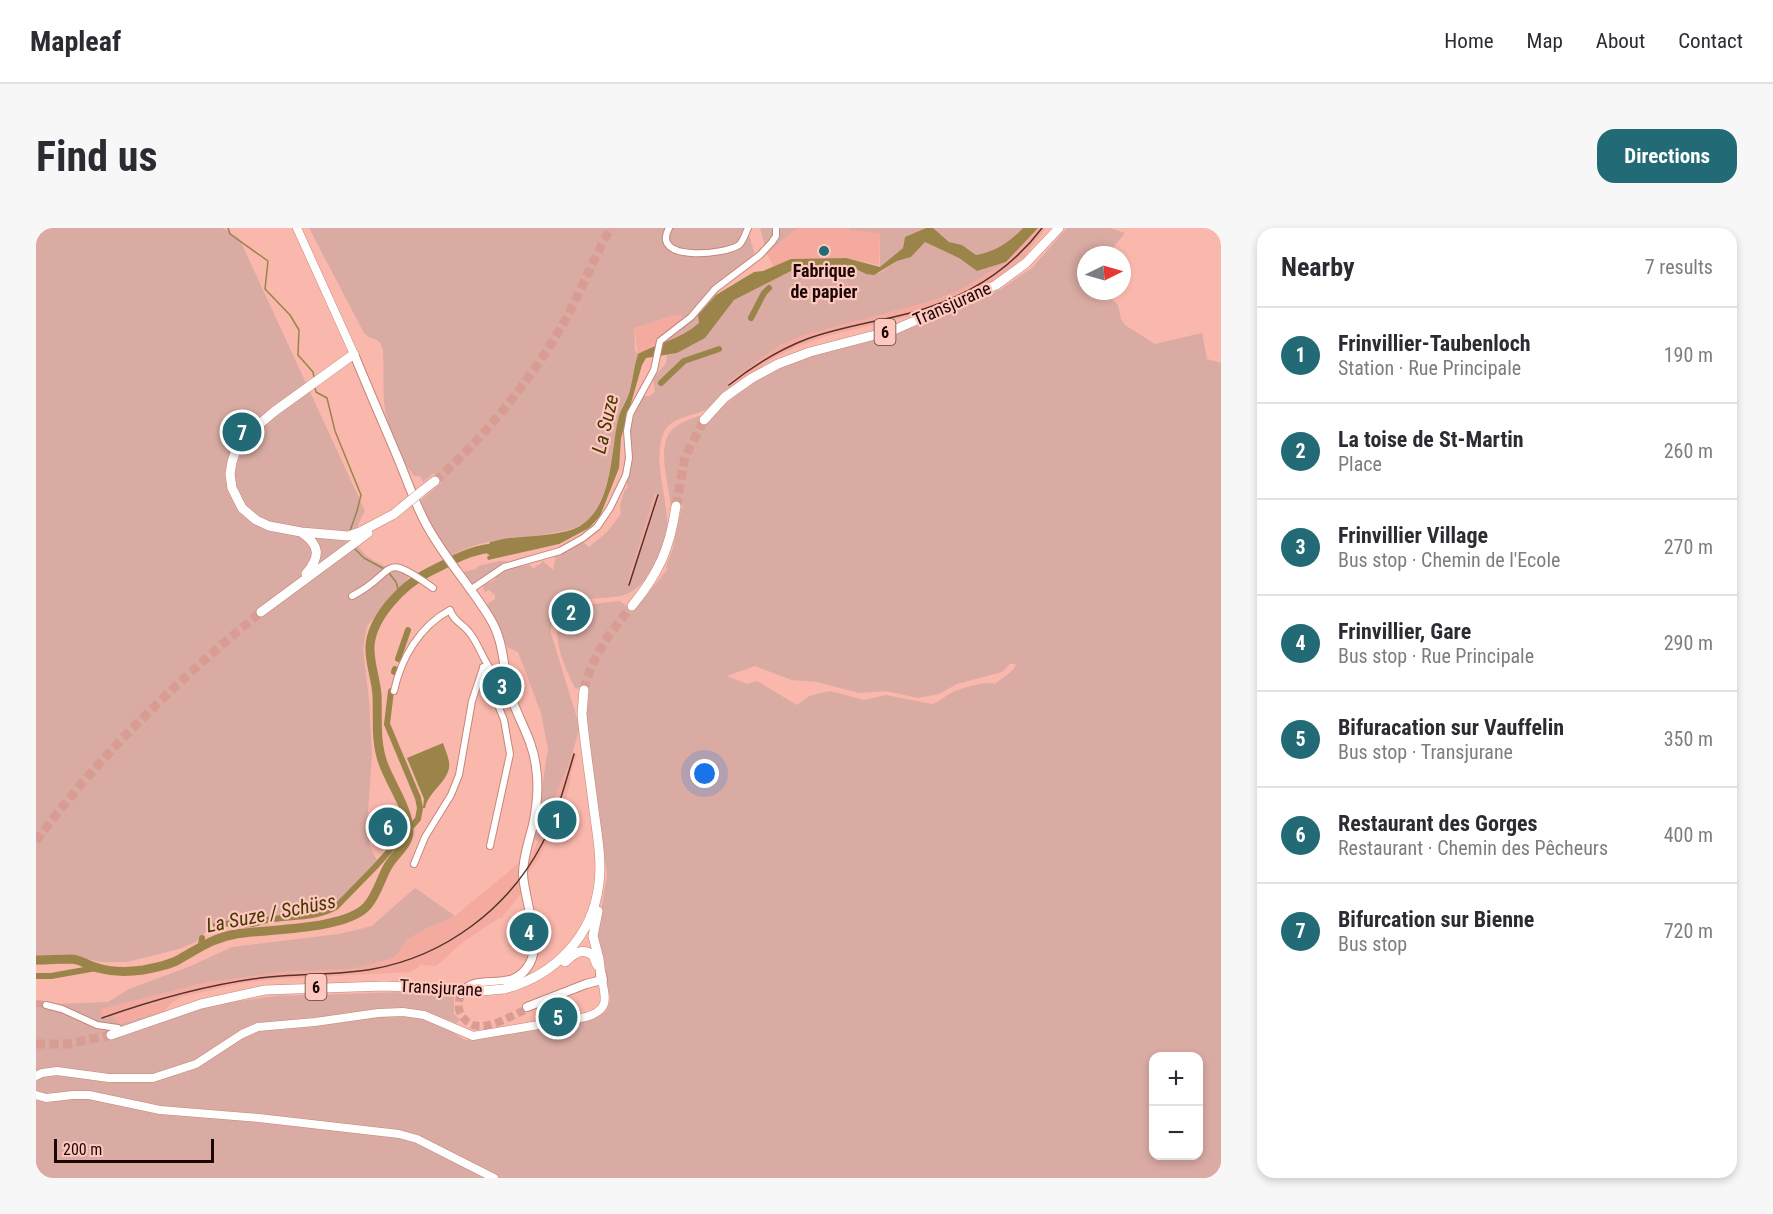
<!DOCTYPE html>
<meta charset="utf-8">
<style>
body{margin:0;font-family:"Roboto Condensed",sans-serif;background:#f7f7f7;color:#2b2b33}
.controls{position:absolute;right:18px;bottom:18px;display:grid;overflow:hidden;border-radius:12px;box-shadow:0 3px 9px #0003}
.controls button{width:54px;height:54px;display:grid;place-items:center;padding:0;border:0;border-bottom:2px solid #e1e1e2;background:#fff;color:#2b2b33;font:30px sans-serif}
.compass{position:absolute;left:1041px;top:18px;width:54px;height:54px;border-radius:50%;background:#fff;box-shadow:0 3px 9px #0003;rotate:85deg}
.scale{position:absolute;left:18px;bottom:15px;width:160px;box-sizing:border-box;padding-left:6px;border:3px solid #1b0604;border-top:0;font-size:16px;line-height:21px;white-space:nowrap;color:#1b0604;-webkit-text-stroke:4px #ffc8bf;paint-order:stroke}
.you{position:absolute;left:669px;top:546px;width:21px;height:21px;margin:-15px;border:4px solid #fff;border-radius:50%;background:#1a73e8;box-shadow:0 0 0 9px #1a73e833}
.badge{display:grid;place-items:center;width:39px;height:39px;border-radius:50%;background:#226b76;color:#fff;font-size:20px;font-weight:700}
.pin{position:absolute;translate:-50% -50%;border:3px solid #fff;box-shadow:0 2px 6px #0006}
.list{margin:0;padding:0;list-style:none}
h2{display:flex;justify-content:space-between;align-items:center;height:78px;margin:0;padding:0 24px;font-size:26px}
h2 small{font-size:20px;font-weight:400;color:#7c7c81}
.list li{display:grid;grid-template-columns:39px 1fr auto;gap:18px;align-items:center;box-sizing:border-box;height:96px;padding:0 24px;border-top:2px solid #e1e1e2}
.list b{display:block;font-size:22px;white-space:nowrap}
.list p{margin:0;font-size:20px;white-space:nowrap;color:#7c7c81}
.list em{font-size:20px;font-style:normal;color:#7c7c81}
.map{position:relative;flex:none;width:1185px;height:950px;overflow:hidden;border-radius:18px}
header{display:flex;align-items:center;gap:36px;box-sizing:border-box;height:84px;padding:0 30px;background:#fff;border-bottom:2px solid #e1e1e2}
header strong{font-size:28px}
nav{display:flex;gap:33px;margin-inline-start:auto;font-size:21px}
.intro{display:flex;align-items:center;justify-content:space-between;box-sizing:border-box;height:144px;padding:0 36px}
h1{margin:0;font-size:42px}
.button{padding:15px 27px;border-radius:18px;background:#226b76;color:#fff;font-size:21px;font-weight:700}
main{display:flex;gap:36px;padding:0 36px}
aside{flex:1;background:#fff;border-radius:18px;box-shadow:0 3px 9px #0003}
.map>svg:first-child{display:block}
</style>
<header>
<strong>Mapleaf</strong>
<nav><a>Home</a><a>Map</a><a>About</a><a>Contact</a></nav>
</header>
<div class="intro"><h1>Find us</h1><a class="button">Directions</a></div>
<main>
<div class="map">
<svg width="1185" height="950" viewBox="0 0 1185 950">
<rect width="100%" height="100%" fill="#fab7ac"/>
<path fill="#f4aa9e" d="M761,0H813L814,2L844,4L843,37L810,30L768,31H755L738,39L731,26Z
M1002,0H1010L987,31L956,55L914,74L879,87L791,108L760,119L734,132L695,160L690,155L744,117L763,108L926,61L970,34Z
M638,87L651,90L654,94L630,111L624,118L618,117L602,126L598,100Z
M620,265L624,267L595,357L590,355Z
M537,525L541,526L534,548L535,550L526,585L503,630L484,655L485,665L465,691L463,690L427,714L400,738L385,737L375,744L239,751L206,755L145,769L134,776L128,783L84,796L67,792L64,781L167,755L246,744L316,741L358,730L371,712L389,701L419,688L483,635H492L502,613Z"/>
<path fill="#d9aba3" fill-rule="evenodd" d="M0,0H187L203,10L329,283C303,326 340,334 374,348L331,398L327,421L333,472L336,527L331,597L334,619L341,632L305,674L283,684L217,696L193,692L178,695L160,714L143,721L91,734H64L47,730L0,728Z
M273,0H711L718,24L716,34L686,57L680,67L662,87L663,95L657,100L624,118L630,111L654,94L651,90L638,87L598,100L599,122L602,126C598,138 597,149 594,161C592,170 586,178 584,187C574,218 577,266 553,291C543,301 530,302 516,305C478,313 450,308 415,328L395,297L385,272L405,255L398,245L387,254L384,248H378C365,232 350,196 348,174C347,157 348,140 347,122C343,107 337,114 328,105Z
M724,0H761L731,26Z
M813,0H890L869,9L867,20L844,39V5L814,2Z
M897,0H987C974,14 959,24 940,27L926,17L913,14Z
M1031,0H1074L1089,5L1071,27H1050V63H1068L1082,77L1085,91L1089,97L1119,116L1166,105L1171,131L1185,135V950H0V772H5L18,776L72,774L93,761L155,738L196,719L303,706L336,698L379,660L419,688L389,701L371,712L358,730L316,741L246,744L167,755L65,781L66,791L76,789L84,796L128,783L241,768L402,763L418,764V786L424,792L420,795L404,789V796C412,800 424,810 430,812L557,791C568,787 574,781 574,769L560,712L571,647L550,491L553,463L539,460C529,439 508,397 533,381L531,377L518,388L515,399V405L544,500L534,532L502,613L498,611L512,521L505,485L482,424L471,419L462,395L451,376L459,371V367L453,362L449,364L446,358L459,352L460,344L470,340L494,337L498,341L500,338L505,336L506,332L517,342L519,331H522L516,329L524,327L546,313L553,319L571,304L585,286L584,277L589,261L592,260L590,252L596,231L594,205L601,178L608,168H614L619,163L617,151L630,135L631,127L641,125L669,110L698,72L755,43L774,44L782,40L814,38L830,46L844,45L861,33L875,29L889,14L923,30L941,43L970,34L926,61L895,73L764,108L744,117L691,155L695,160C687,167 679,176 671,181C660,188 635,188 628,204C615,232 634,275 631,305C629,317 623,328 617,339C612,349 603,360 593,365C580,371 561,369 547,372L549,377L584,373L590,378L593,375L600,380L631,342L630,338L637,320L646,278L637,277L635,283C635,261 620,224 634,204C640,196 654,191 663,188L672,195L688,177L708,161L735,144L765,131L852,108L965,61L996,40ZM619,266L624,267L594,357L591,355ZM974,436H980L977,442L959,456C950,452 922,461 913,466C907,470 903,474 896,476L850,467L828,472L794,463L773,468L761,477L721,453L711,456L691,448L719,438L756,452L781,454L823,465L850,463L882,470L903,466L921,456L966,444ZM1118,828H1162V928H1118Z
M464,333L476,334L466,337L439,355H435L427,344L440,341L442,338Z"/>
<path fill="#9a8449" d="M890,0H897L913,14L926,17L940,27C959,24 974,14 987,0H1002L970,34L941,43L923,30L889,14L875,29L861,33L838,47L830,46L814,38L782,40L774,44L755,43L698,72L669,110L641,125L610,130L606,137L585,210L583,240L564,288L553,300L523,316L452,332L451,329L454,327L451,326L454,314C461,313 469,310 476,310C493,308 530,307 544,298C578,277 574,222 583,188C586,179 592,171 594,162C597,150 598,138 602,126C622,115 645,111 663,95L662,87L680,67L718,44L727,43L755,31L810,30L844,39L867,20L869,9Z
M407,515C409,521 412,528 413,534C416,552 392,563 389,580H387L388,571L371,530Z"/>
<g fill="none" stroke-linecap="round" stroke-linejoin="round">
<path stroke="#9a8449" stroke-width="1.5" d="M192,0L194,6L232,33L229,61L254,87L263,102L262,127L277,144L278,149
M279,160L280,164L291,170L299,203L325,267L321,283L314,303
M319,321L328,330L350,342
M353,345L360,354L363,364"/>
<path stroke="#9a8449" stroke-width="6" d="M715,90L728,65L733,60
M625,155L648,133L683,121
M362,431L372,402
M358,444L359,441
M180,697C193,693 204,698 217,696C222,695 226,693 231,692C254,688 279,691 300,679L339,639L382,591L384,580L382,570L351,496L355,463
M165,717L166,710
M0,748H15L60,740"/>
<path stroke="#9a8449" stroke-width="9" d="M0,732C12,732 24,731 36,731C46,732 53,738 62,740C76,744 93,744 107,742C118,740 133,737 142,732C162,721 176,710 200,706C232,701 310,702 331,678C341,667 345,650 352,638C359,626 373,617 373,603C372,579 355,557 347,535C339,513 342,490 341,467C340,451 333,434 334,418C336,389 367,357 391,345C414,334 437,319 463,320"/>
<path stroke="#d99c93" stroke-width="6" stroke-dasharray="6 3" stroke-linecap="butt" d="M0,776L10,777"/>
<path stroke="#d99c93" stroke-width="8" stroke-dasharray="8 4" stroke-linecap="butt" d="M425,766C422,774 421,782 427,789C441,810 472,789 489,782L491,779"/>
<path stroke="#d99c93" stroke-width="9" stroke-dasharray="9 4.5" stroke-linecap="butt" d="M399,253C449,209 495,152 528,94C545,64 557,30 575,0
M640,278L649,229L668,192
M548,462C557,426 573,406 596,378
M0,613C64,526 142,452 225,384
M0,816H31L75,807"/>
<g stroke="#c5867b" stroke-width="8">
<path id="minor" d="M633,0C614,34 688,27 703,17C708,12 709,6 712,0
M434,362L468,339L524,323L547,310L561,299L574,280L590,247L593,230L591,203L594,186L618,142L624,113L655,89L679,61L724,27L736,14L740,8V0
M316,368C362,345 343,321 397,360
M447,439L468,492L474,526L454,618
M358,463C365,430 384,398 414,382C418,394 426,395 433,404C446,419 450,448 471,453
M378,636L389,609L415,567L423,547L436,473L447,440
M10,777L26,781L61,797L82,800"/>
</g>
<g stroke="#c5867b" stroke-width="9">
<path id="tertiary" d="M261,0L318,126
M0,848L6,845L21,843L73,850H117L160,836L206,806L222,799L279,794L342,785L367,784L388,787L437,808L550,789C573,782 570,772 566,752
M0,867L10,870L37,867H53L124,882L223,890L363,906L381,911L458,950"/>
</g>
<g stroke="#c5867b" stroke-width="10">
<path id="secondary" d="M318,126C333,163 349,199 364,235C372,255 379,275 389,294C407,329 435,358 455,392C468,414 467,438 473,462C480,488 497,511 500,539C503,558 501,578 497,597C493,613 487,629 487,646C488,671 506,713 494,735C476,769 441,741 425,766
M491,779L550,756L566,752"/>
</g>
<g stroke="#c5867b" stroke-width="10">
<path id="primary" d="M318,126L239,183L208,209L200,222L196,234L194,246L196,260L206,280L220,292L233,298L265,304L312,308L324,304L358,286
M668,192L689,169L716,150L742,136L774,124L858,102L960,57L990,35L1023,0
M386,263L399,253
M265,304C284,317 285,328 270,346
M596,378C623,345 634,320 640,278
M225,384L332,305
M562,683L557,708L563,731L565,747
M529,734C538,726 545,719 557,727L561,737
M468,761C518,748 557,709 563,655C566,631 561,606 558,582C554,550 549,518 546,486L548,462
M75,807L165,776L229,762L348,758L422,761"/>
</g>
<g stroke="#c5867b" stroke-width="12">
<path id="trunk" d="M565,747L566,752"/>
</g>
<use href="#minor" stroke="#fff" stroke-width="6"/>
<use href="#tertiary" stroke="#fff" stroke-width="8"/>
<use href="#secondary" stroke="#fff" stroke-width="8"/>
<use href="#primary" stroke="#fff" stroke-width="9"/>
<use href="#trunk" stroke="#fff" stroke-width="10"/>
<path stroke="#53332e" stroke-width="1.5" d="M693,157C717,138 742,122 771,111C804,99 840,94 874,85C926,71 973,44 1006,0
M593,357L622,267
M66,790C117,772 171,757 224,750C262,745 300,748 337,741C409,728 472,681 506,616C521,588 529,556 538,526"/>
<g stroke="#c5867b" stroke-width="10" stroke-linecap="butt">
<path id="primary-bridge" d="M358,286L386,263
M422,761L445,763L468,761"/>
</g>
<use href="#primary-bridge" stroke="#fff" stroke-width="9"/>
</g>
<circle fill="#226b76" stroke="#ffc8bf" stroke-width="2" cx="788" cy="23" r="6"/>
<g text-anchor="middle" stroke-width="4.5" stroke-linejoin="round" paint-order="stroke">
<g fill="#ffc8bf" stroke="#5f403c" stroke-width="1.5">
<rect x="838.5" y="91" width="21" height="26" rx="4.5"/>
<rect x="269.5" y="746" width="21" height="26" rx="4.5"/>
</g>
<g font-size="16" font-weight="bold" fill="#1b0604">
<text x="849" y="110">6</text>
<text x="280" y="765">6</text>
</g>
<g font-size="18" font-weight="bold" fill="#1b0604" stroke="#ffc8bf">
<text x="788" y="49">Fabrique<tspan x="788" dy="21">de papier</tspan></text>
</g>
<g font-size="18" fill="#1b0604" stroke="#ffc8bf">
<text transform="translate(916 76) rotate(-24)" y="6">Transjurane</text>
<text transform="translate(405 760) rotate(3)" y="6">Transjurane</text>
</g>
<g font-size="20" font-style="italic" fill="#473703" stroke="#ffc8bf">
<text transform="translate(569 196) rotate(-77)" y="7">La Suze</text>
<text transform="translate(235 685) rotate(-11)" y="7">La Suze / Schüss</text>
</g>
</g>
</svg>
<div class="controls">
<button>+</button>
<button>−</button>
</div>
<svg class="compass" viewBox="-18 -18 36 36"><path d="M0-13l5 13h-10z" fill="#e53935"/><path d="M0 13l5-13h-10z" fill="#7c7c81"/></svg>
<div class="scale">200 m</div>
<div class="you"></div>
<div class="pin badge" style="left:521px;top:592px">1</div>
<div class="pin badge" style="left:535px;top:384px">2</div>
<div class="pin badge" style="left:466px;top:458px">3</div>
<div class="pin badge" style="left:493px;top:704px">4</div>
<div class="pin badge" style="left:522px;top:789px">5</div>
<div class="pin badge" style="left:352px;top:599px">6</div>
<div class="pin badge" style="left:206px;top:204px">7</div>
</div>
<aside>
<h2>Nearby<small>7 results</small></h2>
<ul class="list">
<li><span class="badge">1</span><div><b>Frinvillier-Taubenloch</b><p>Station · Rue Principale</p></div><em>190 m</em></li>
<li><span class="badge">2</span><div><b>La toise de St-Martin</b><p>Place</p></div><em>260 m</em></li>
<li><span class="badge">3</span><div><b>Frinvillier Village</b><p>Bus stop · Chemin de l'Ecole</p></div><em>270 m</em></li>
<li><span class="badge">4</span><div><b>Frinvillier, Gare</b><p>Bus stop · Rue Principale</p></div><em>290 m</em></li>
<li><span class="badge">5</span><div><b>Bifuracation sur Vauffelin</b><p>Bus stop · Transjurane</p></div><em>350 m</em></li>
<li><span class="badge">6</span><div><b>Restaurant des Gorges</b><p>Restaurant · Chemin des Pêcheurs</p></div><em>400 m</em></li>
<li><span class="badge">7</span><div><b>Bifurcation sur Bienne</b><p>Bus stop</p></div><em>720 m</em></li>
</ul>
</aside>
</main>
